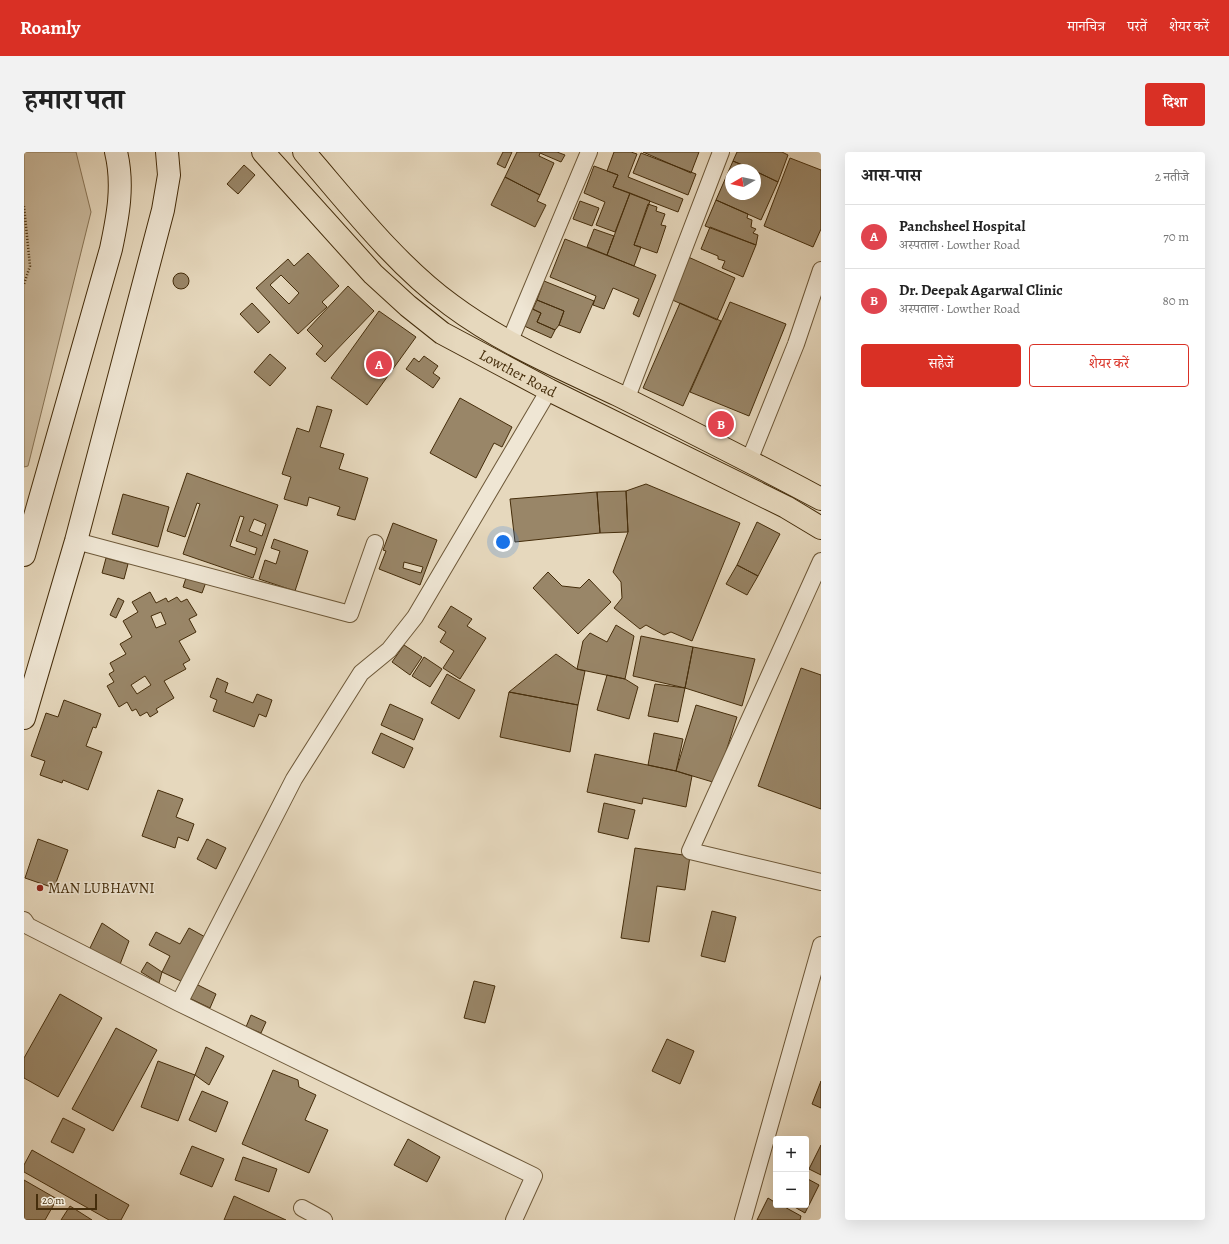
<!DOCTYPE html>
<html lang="hi">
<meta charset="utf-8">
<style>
body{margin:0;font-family:Alegreya,"Noto Serif Devanagari",serif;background:#f2f2f2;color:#222}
.controls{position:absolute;right:12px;bottom:12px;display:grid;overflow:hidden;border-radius:4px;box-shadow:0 4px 16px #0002}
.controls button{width:36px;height:36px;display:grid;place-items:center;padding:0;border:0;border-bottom:1px solid #e0e0e0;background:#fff;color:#222;font:20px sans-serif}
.compass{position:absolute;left:701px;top:12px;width:36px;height:36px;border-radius:50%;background:#fff;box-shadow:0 4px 16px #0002;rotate:261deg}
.scale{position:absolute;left:12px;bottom:10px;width:61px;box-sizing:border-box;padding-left:4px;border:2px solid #452d0b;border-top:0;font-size:11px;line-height:14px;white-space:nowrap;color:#452d0b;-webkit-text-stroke:3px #efe6d4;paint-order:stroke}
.you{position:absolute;left:479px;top:390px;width:14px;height:14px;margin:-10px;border:3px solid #fff;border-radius:50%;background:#1a73e8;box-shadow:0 0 0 6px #1a73e833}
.badge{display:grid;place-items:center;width:26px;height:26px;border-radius:50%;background:#d93025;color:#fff;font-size:13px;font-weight:700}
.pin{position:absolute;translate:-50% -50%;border:2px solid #fff;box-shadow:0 1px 4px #0006}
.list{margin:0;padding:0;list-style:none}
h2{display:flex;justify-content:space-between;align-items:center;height:52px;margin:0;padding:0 16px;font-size:17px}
h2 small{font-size:13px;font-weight:400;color:#767676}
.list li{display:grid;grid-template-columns:26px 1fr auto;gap:12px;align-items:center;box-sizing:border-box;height:64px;padding:0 16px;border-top:1px solid #e0e0e0}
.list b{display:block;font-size:15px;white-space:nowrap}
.list p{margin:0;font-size:13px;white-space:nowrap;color:#767676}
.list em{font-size:13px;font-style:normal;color:#767676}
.actions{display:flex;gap:8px;padding:12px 16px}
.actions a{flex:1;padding:9px 0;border:1px solid #d93025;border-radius:4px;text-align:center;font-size:14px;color:#d93025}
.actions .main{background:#d93025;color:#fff}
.map{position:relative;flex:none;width:797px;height:1068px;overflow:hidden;border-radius:4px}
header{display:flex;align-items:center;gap:24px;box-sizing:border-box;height:56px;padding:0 20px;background:#d93025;color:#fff}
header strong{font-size:19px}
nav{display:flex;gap:22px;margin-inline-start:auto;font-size:14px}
.intro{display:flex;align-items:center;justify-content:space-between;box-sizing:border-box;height:96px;padding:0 24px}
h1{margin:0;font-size:28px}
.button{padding:10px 18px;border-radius:4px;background:#d93025;color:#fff;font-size:14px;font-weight:700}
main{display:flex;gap:24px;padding:0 24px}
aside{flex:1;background:#fff;border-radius:4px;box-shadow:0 4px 16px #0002}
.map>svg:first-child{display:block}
</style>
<header>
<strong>Roamly</strong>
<nav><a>मानचित्र</a><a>परतें</a><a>शेयर करें</a></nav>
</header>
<div class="intro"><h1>हमारा पता</h1><a class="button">दिशा</a></div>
<main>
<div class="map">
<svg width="797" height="1068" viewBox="0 0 797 1068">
<rect width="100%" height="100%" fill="#e6d8bd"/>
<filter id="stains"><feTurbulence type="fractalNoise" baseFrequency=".005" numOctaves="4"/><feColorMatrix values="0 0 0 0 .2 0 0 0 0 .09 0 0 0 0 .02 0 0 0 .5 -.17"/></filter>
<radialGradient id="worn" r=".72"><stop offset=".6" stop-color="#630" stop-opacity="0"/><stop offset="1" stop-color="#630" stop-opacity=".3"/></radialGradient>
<path fill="#cbbb9f" stroke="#887455" d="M0,0H52L67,60L4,314L0,315Z"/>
<path fill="#998668" stroke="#452d0b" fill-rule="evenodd" d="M479,0H488L481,16L473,12Z
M493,0H533L541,3L537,10L516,1L515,4L530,11L516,43L481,25Z
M590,0H607L613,2L604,25L659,47L654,60L589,35L594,23L583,19Z
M619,0H675L667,21Z
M713,0H758L764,3L754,30L731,19V18L709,9Z
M617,1L672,22L664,43L609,21Z
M766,6L797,18V77L789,95L740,74Z
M709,9L729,18H707V42H731V19L754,30L737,68L692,48Z
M220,13L231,23L214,42L203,32Z
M570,14L594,23L589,35L606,41L591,80L572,73L581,50L560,41Z
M481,25L516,43L513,49L522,53L511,75L467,53Z
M606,41L626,49L610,93L617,95L610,114L583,103Z
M692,48L724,62L723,66L728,68L727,75L732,77L729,81L734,83L732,93L681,74Z
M556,49L575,56L568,74L549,67Z
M624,52L633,55L632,59L641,62L637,73L642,74L633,101L610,93Z
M686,75L732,93L719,125L698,116L701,109L694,107V104L677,97Z
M570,77L590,84L583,103L563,95Z
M541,87L610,114L632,123L615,165L609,162L615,147L589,136L580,157L569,153L572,144L526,125Z
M284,101L315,134L298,150L303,155L274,182L232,136L264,107L270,114ZM257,123L275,141L265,152L246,133Z
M662,104L711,126L693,168L644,146Z
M149 129a8 8 0 1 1 16 0a8 8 0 1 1-16 0Z
M520,129L570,149L556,181L535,173L540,159L513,148Z
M324,134L350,159L301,210L292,202L299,194L283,178Z
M513,148L540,159L535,173L531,178L513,170L517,161L509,157Z
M706,150L762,172L725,264L666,240Z
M228,151L246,170L234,181L216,162Z
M656,151L697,169L659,254L619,236Z
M506,156L517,161L513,170L531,178L527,186L498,173Z
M355,159L392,185L343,253L307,226Z
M246,202L262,216L246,234L230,220Z
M400,204L414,214L409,221L416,226L409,236L382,217L390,206L395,210Z
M436,246L488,275L478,295L470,291L452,326L406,301Z
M293,254L308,258L296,295L320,302L315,317L344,326L331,368L313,363L316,355L285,345L283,354L260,347L267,325L258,322L273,276L285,280Z
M163,321L254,353L229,426L159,402L176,352L173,351L161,385L143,379ZM216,364L220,365L212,389L233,396L231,403L206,394ZM230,367L242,372L238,384L225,379Z
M622,332L716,371L668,489L647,480L640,483L622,473L616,477L590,456L598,446L597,430L589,420L604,380L602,339Z
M602,339L604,380L576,381L573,340Z
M573,340L576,381L491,390L486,347Z
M99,342L145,355L134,395L88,382Z
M733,370L756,382L734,424L713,413Z
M369,371L413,388L396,433L355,417L362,399L359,398ZM380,410L399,415L397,421L379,416Z
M250,387L284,399L271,439L235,427L241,408L252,412L256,399L247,396Z
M82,406L104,412L100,427L78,421Z
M713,413L734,424L723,443L702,432Z
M524,420L538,434L556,436L565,427L587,450L554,482L509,436Z
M163,423L182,430L178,441L159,435Z
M126,440L132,451L142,446L144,450L153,445L157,450L163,447L173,463L165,467L172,480L155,489L166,508L159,512L162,517L140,529L150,546L132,557L134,560L126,565L123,560L116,564L112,557L108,559L103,550L95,555L83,534L90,530L85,522L90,519L86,511L102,502L96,492L108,485L99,469L114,460L108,450ZM137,460L142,472L132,476L127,464ZM121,524L127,533L113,542L107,533Z
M94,446L100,449L92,466L86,463Z
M427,454L448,467L443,474L462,486L436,527L419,516L430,499L416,490L422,480L414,475Z
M592,473L610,484L601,527L553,517L559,489L566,481L583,490Z
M617,484L669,495L661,536L609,524Z
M380,493L398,505L386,523L368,510Z
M669,495L731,507L718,554L661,536Z
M532,502L553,517L561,519L554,553L485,540Z
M400,505L418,517L406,535L388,524Z
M777,516L797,523V657L734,634Z
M423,522L451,538L435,567L407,551Z
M583,523L601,527L614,535L605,567L573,558Z
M193,526L204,531L201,540L229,551L233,542L248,548L242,565L235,562L230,575L189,559L193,548L186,545Z
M631,532L661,536L654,570L624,564Z
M485,540L554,553L546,600L476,585Z
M40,548L77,562L72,576L69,575L62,594L78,600L64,638L39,628L38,631L16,623L21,609L7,604L22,561L34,565Z
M366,552L399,567L390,588L357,573Z
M672,553L713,565L692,631L652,619Z
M357,581L389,596L380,616L348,601Z
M630,581L659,587L652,619L624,613Z
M571,602L652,619L668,624L662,655L619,646L618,652L563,640Z
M134,638L159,647L152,665L170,672L164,689L154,685L151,696L118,684Z
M580,651L611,658L604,687L574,680Z
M14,687L44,698L30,736L1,726Z
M183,687L202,696L192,717L173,707Z
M611,696L666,704L661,738L633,734L625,790L597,786Z
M688,759L712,765L701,810L677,804Z
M78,771L105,789L95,815L65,798Z
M165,776L183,786L159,830L138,820L146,804L125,793L132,780L156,792Z
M123,810L138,820L135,831L117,820Z
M450,829L471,834L461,871L440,866Z
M170,831L192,842L186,856L163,845Z
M36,842L78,866L34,945L0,926V906Z
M227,863L242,870L237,881L222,875Z
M92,876L133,898L89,979L48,957Z
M643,887L670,899L656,932L628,919Z
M182,895L200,904L185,933L171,923Z
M134,909L171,923L154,969L117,955Z
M249,918L274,928L275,935L292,943L281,968L304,978L285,1021L218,992Z
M797,929V956L788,952Z
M178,939L204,950L192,980L165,968Z
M39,966L61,977L49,1001L27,990Z
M384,987L416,1005L403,1030L370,1013Z
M797,993V1023L785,1017Z
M168,994L200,1007L188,1035L156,1022Z
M8,998L105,1053L97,1068H85L0,1020V1013Z
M219,1005L253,1017L245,1040L211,1028Z
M782,1026L795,1033L781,1061L767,1053H782Z
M0,1028L33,1047L21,1068H0Z
M210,1044L262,1068H200Z
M744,1046L752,1051V1053H757L777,1064L776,1068H733Z
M46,1054L68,1068H37Z"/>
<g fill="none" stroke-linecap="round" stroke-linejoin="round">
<g stroke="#6d5838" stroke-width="18">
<path id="street" d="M485,191L565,0
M602,248L697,0
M725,309L772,192L797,118
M52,389L326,462L351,391
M797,409L666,699L797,730
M0,768L4,774L155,851L510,1024L490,1068
M155,851L270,627L337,521L365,498L391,465L525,238
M278,1056L300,1068
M719,1068L797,793"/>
</g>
<g stroke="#452d0b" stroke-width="24">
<path id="secondary" d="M0,403L87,97C94,64 100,33 92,0
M0,566L52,389L139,58L145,23L143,0"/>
</g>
<g stroke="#452d0b" stroke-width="24">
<g id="primary">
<path id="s1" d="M239,0L349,122L384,154L418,181L525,238L762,355L797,376"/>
<path d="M280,0C325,52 371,112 427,153C478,191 537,216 594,243C662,277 730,311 797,347"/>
</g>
</g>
<path stroke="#452d0b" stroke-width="2.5" stroke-dasharray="1 2" stroke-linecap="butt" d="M0,54L6,114L0,132"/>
<use href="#street" stroke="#efe6d4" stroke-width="16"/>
<use href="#secondary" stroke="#efe6d4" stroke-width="22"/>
<use href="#primary" stroke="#e6d8bd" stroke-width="22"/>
</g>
<circle fill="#8f2418" stroke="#efe6d4" stroke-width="1.5" cx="16" cy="736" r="4"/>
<g text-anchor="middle" stroke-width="3" stroke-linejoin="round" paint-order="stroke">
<g font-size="15" fill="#452d0b" stroke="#efe6d4">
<text dy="5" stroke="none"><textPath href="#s1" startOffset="341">Lowther Road</textPath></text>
</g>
<g font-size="15" fill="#452d0b" stroke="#efe6d4" text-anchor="start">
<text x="24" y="741">MAN LUBHAVNI</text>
</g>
</g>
<rect width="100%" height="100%" filter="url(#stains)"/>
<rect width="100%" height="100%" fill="url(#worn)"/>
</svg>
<div class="controls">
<button>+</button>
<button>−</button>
</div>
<svg class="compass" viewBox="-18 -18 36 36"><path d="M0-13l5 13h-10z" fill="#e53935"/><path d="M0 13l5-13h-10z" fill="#767676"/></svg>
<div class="scale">20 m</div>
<div class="you"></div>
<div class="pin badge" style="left:355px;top:212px;background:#e0444e">A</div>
<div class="pin badge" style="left:697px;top:272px;background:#e0444e">B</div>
</div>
<aside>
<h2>आस-पास<small>2 नतीजे</small></h2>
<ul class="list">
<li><span class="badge" style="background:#e0444e">A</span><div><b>Panchsheel Hospital</b><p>अस्पताल · Lowther Road</p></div><em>70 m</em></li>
<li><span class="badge" style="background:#e0444e">B</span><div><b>Dr. Deepak Agarwal Clinic</b><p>अस्पताल · Lowther Road</p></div><em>80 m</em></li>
</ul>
<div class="actions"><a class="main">सहेजें</a><a>शेयर करें</a></div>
</aside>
</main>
